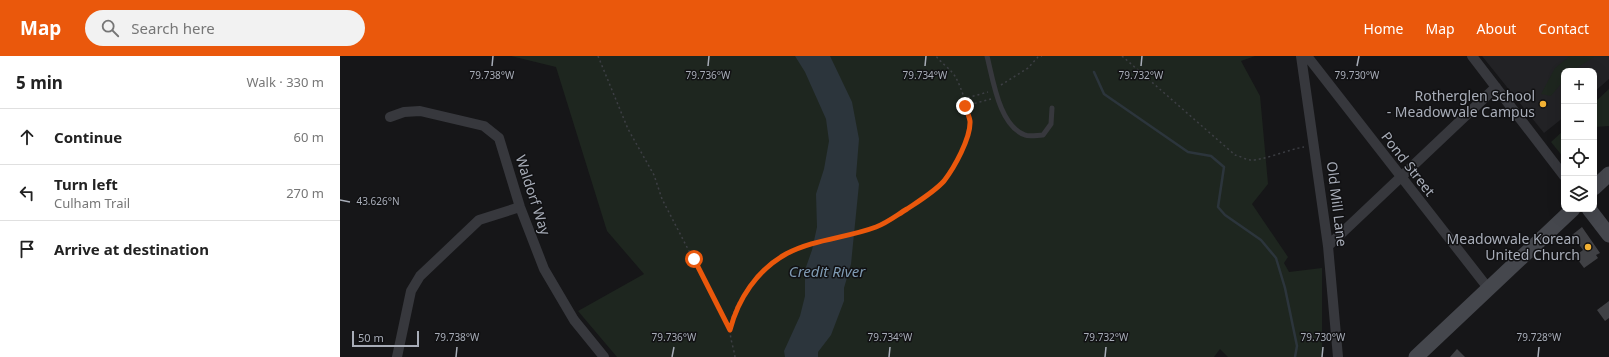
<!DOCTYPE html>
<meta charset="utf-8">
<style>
body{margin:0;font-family:"Noto Sans",sans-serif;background:#f2f2f2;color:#222}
.controls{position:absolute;right:12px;top:12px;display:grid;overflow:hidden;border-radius:8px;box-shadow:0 4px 16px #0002}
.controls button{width:36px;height:36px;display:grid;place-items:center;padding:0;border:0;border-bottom:1px solid #e0e0e0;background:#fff;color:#222;font:20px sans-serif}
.scale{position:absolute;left:12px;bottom:10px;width:67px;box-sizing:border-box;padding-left:4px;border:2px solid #a8adb8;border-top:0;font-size:11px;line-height:14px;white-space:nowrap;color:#a8adb8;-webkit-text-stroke:3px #111113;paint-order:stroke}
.stop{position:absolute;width:12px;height:12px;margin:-9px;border:3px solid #ea580c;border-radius:50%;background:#fff}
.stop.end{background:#ea580c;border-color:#fff;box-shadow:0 1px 4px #0008}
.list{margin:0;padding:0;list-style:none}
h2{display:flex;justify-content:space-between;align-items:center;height:52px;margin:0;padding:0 16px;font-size:17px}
h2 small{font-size:13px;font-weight:400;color:#767676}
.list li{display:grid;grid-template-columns:26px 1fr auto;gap:12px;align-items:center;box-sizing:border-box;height:56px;padding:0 16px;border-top:1px solid #e0e0e0}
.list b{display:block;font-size:15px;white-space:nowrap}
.list p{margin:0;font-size:13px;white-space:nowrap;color:#767676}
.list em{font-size:13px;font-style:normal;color:#767676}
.icon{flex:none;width:22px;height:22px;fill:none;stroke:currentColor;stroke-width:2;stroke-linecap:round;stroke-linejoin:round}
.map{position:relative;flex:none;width:1269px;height:301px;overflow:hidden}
header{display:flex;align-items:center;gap:24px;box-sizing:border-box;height:56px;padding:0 20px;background:#ea580c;color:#fff}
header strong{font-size:19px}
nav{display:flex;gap:22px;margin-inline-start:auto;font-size:14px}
.search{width:280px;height:36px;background:#f2f2f2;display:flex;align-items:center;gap:10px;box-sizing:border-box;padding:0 14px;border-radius:22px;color:#767676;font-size:15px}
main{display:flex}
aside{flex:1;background:#fff}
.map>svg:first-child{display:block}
</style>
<header>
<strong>Map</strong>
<div class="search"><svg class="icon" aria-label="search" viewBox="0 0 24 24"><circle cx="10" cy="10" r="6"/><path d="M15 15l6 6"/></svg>Search here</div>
<nav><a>Home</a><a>Map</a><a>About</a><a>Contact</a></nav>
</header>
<main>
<aside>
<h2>5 min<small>Walk · 330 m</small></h2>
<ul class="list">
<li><svg class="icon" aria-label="ahead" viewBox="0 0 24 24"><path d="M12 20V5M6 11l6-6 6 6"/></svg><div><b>Continue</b></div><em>60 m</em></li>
<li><svg class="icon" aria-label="left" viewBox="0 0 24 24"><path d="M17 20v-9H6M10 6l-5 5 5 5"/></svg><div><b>Turn left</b><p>Culham Trail</p></div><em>270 m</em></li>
<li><svg class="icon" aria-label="arrive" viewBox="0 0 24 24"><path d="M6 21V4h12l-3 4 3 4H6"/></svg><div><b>Arrive at destination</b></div></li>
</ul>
</aside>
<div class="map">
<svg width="1269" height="301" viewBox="0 0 1269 301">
<rect width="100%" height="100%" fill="#161618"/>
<path fill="#222225" d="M1142,0H1269V23L1254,36V15H1224V61L1204,77Z"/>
<path fill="#1e261f" d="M171,0H915L901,5L920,40L928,128L912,148L948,201L944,207L949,216L982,212V301H888L880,293L874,301H277L238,255L304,218L267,175L216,11Z
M1230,0L1269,1H1254L1232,15H1224V24L1211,40L1201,38L1215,12Z
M1269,33V70L1254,71V47Z
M1224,74V102L1211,86Z"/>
<path fill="#2c353c" d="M455,0H490L512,46L519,83L516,120L519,128L511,208L504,232V245L491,279L478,296V301H445L444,295L460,260L465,240V214L472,194L477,171L476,138L484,113L489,85L486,63L465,16Z"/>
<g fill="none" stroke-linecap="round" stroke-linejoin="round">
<path stroke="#2c353c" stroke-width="2.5" d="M754,16L764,38L848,96L871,100L884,111L878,151L885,159L921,184L936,202L945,232L957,290L955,301"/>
</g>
<path fill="#404145" d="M1242,171L1260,197L1256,199L1258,202L1244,212L1235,200L1243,194L1232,179Z
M1269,245V262L1265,265L1257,254Z
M1117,293L1125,301H1110Z"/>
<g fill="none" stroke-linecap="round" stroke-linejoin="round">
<path stroke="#3d3f44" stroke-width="1.5" stroke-dasharray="2 3" stroke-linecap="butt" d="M258,0L288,73L314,119L322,143L390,274
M782,0L895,99C900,100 906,104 911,104C921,105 950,93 964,91
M661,29L688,12L698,1L702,0
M623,43L648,36
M625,50L651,43
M395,301C394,293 390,283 390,274C391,240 432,202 462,191C487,181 515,181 538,170C555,162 591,140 603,126C613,114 630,81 630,65C629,56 621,30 616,22C612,14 601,7 596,0"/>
<path stroke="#37383d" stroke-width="5" d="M647,0C653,23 659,70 685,79C689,81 698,79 703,79L711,68L712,52"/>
<path stroke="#37383d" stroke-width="10" d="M961,0L988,190L998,301
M967,0L1148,232
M1132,0L1224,120
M50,61L64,56L80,55L144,70L159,82L180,151L204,213L234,264L264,301
M988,190L1156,31
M57,301L71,235L80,220L139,164L180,151"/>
<path stroke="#45474d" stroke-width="15" d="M1254,132L1269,118
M1249,153L1269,179
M1076,301L1233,153"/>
</g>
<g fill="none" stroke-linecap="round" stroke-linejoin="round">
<path stroke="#ea580c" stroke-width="5" d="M354,203L390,274C398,243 417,214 446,198C474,183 507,182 536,171C547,167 557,159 567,153C579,145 594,136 604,125C614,112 631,82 630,65C629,60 627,55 625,50"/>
</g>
<path fill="none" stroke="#a8adb8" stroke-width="1.5" d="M152,10L153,0M368,10L369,0M585,10L586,0M801,10L802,0M1017,10L1019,0M0,144L10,146M116,301L117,291M332,301L334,291M549,301L550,291M765,301L766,291M982,301L983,291M1198,301L1199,291"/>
<g fill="#f2b134" stroke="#111113" stroke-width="1.5">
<circle cx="1203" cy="48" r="4"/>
<circle cx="1248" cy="191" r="4"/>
</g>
<g text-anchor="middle" stroke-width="3" stroke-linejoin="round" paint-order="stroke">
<g font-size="14" fill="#a8adb8" stroke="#111113" text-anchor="end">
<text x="1195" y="45">Rotherglen School<tspan x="1195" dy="16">- Meadowvale Campus</tspan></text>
<text x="1240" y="188">Meadowvale Korean<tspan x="1240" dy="16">United Church</tspan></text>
</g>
<g font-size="14" fill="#a8adb8" stroke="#111113">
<text transform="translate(1068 108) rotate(52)" y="5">Pond Street</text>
<text transform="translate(193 139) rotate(72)" y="5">Waldorf Way</text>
<text transform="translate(997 148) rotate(83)" y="5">Old Mill Lane</text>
</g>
<g font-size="15" font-style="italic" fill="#7f9bb3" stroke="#111113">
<text x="487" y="221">Credit River</text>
</g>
</g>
<g font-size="10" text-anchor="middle" fill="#a8adb8" stroke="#111113" stroke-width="3" stroke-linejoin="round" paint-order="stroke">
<text x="152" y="23">79.738°W</text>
<text x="368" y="23">79.736°W</text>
<text x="585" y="23">79.734°W</text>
<text x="801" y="23">79.732°W</text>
<text x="1017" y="23">79.730°W</text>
<text x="38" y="149">43.626°N</text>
<text x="117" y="285">79.738°W</text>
<text x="334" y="285">79.736°W</text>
<text x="550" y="285">79.734°W</text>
<text x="766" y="285">79.732°W</text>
<text x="983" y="285">79.730°W</text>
<text x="1199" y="285">79.728°W</text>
</g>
</svg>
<div class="controls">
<button>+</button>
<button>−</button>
<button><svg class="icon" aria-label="locate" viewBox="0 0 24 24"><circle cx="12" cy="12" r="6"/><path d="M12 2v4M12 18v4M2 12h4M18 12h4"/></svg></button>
<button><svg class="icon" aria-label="layers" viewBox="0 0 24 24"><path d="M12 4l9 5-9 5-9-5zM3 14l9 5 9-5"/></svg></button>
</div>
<div class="scale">50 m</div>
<div class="stop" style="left:354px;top:203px"></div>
<div class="stop end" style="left:625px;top:50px"></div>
</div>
</main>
